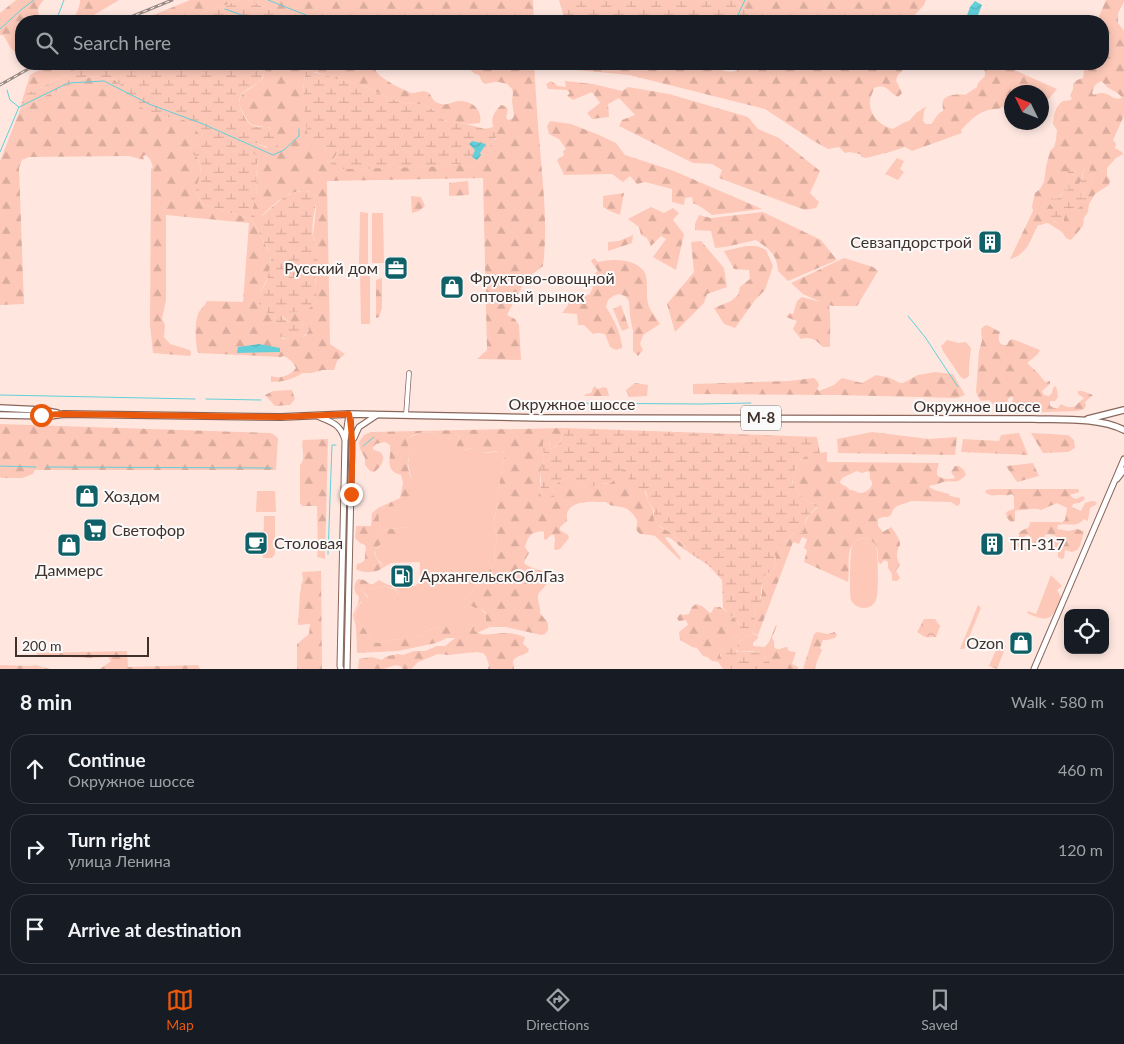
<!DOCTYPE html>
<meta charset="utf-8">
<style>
body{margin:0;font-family:Lato,sans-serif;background:#20242c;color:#f1f3f6}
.controls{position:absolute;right:15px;bottom:15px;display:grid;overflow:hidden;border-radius:10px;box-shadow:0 2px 8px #0003}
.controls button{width:45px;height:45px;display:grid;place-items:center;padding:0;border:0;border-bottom:1px solid #363941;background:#171b24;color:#f1f3f6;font:25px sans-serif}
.compass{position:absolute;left:1004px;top:85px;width:45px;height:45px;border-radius:50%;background:#171b24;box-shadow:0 2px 8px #0003;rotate:313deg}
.scale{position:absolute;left:15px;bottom:12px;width:134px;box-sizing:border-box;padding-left:5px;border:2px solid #40312c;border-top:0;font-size:14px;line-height:18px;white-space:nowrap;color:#40312c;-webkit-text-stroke:4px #fafafa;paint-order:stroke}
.stop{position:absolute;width:15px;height:15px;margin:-11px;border:4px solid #ea580c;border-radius:50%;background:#fff}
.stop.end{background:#ea580c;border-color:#fff;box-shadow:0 1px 5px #0008}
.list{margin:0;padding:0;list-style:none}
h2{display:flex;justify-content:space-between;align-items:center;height:65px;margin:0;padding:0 20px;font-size:21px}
h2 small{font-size:16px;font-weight:400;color:#9ea1a6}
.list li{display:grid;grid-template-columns:32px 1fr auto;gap:15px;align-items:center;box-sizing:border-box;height:70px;margin:0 10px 10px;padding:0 10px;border:1px solid #363941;border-radius:20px}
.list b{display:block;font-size:19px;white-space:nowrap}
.list p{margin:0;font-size:16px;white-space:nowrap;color:#9ea1a6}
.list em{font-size:16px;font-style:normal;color:#9ea1a6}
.icon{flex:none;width:28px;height:28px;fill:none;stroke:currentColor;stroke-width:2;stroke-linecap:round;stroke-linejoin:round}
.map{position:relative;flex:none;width:1124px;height:669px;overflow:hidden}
.search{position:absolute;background:#171b24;box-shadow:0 2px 8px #0003;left:15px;right:15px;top:15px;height:55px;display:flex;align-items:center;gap:12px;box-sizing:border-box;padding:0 18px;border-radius:20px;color:#9ea1a6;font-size:19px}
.sheet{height:305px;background:#171b24}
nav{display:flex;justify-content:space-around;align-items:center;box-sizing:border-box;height:70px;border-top:1px solid #363941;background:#171b24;font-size:14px;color:#9ea1a6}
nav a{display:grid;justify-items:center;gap:2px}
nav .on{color:#ea580c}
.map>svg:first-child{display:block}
</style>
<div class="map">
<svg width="1124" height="669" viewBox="0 0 1124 669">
<defs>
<pattern id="forest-firs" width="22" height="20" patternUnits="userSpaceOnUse" patternTransform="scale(1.25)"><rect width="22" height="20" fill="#fdc8b8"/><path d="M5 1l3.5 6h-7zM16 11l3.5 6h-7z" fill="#daac9e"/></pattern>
<pattern id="wetland-marsh" width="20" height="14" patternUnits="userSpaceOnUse" patternTransform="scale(1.25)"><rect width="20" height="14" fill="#fdc8b8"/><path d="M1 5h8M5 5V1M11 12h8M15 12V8" fill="none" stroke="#daac9e"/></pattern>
<pattern id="park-crowns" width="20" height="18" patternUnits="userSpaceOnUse" patternTransform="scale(1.25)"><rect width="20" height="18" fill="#fdc8b8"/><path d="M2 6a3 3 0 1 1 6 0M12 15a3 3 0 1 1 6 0" fill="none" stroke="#daac9e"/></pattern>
<pattern id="water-waves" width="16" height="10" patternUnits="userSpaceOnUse" patternTransform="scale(1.25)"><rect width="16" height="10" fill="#62cfd9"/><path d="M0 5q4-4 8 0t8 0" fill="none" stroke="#56b2ba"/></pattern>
</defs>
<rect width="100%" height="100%" fill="#ffe7e0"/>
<path fill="#fdc8b8" d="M897,158L904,161L900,169L904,172L898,180L885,174Z
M360,212L368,213V264H359Z
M372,213H383L384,263H372Z
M360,272H370V324H361Z
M947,340L959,343L966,342L971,348L969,366V375L967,378L963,379L960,376L943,351L941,346Z
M427,432C430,433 433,433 436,434C447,439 445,442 456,434L459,436V448L465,450L473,448L486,453L500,451H502L505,454L499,486L497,496L498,501L494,520L497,539L494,548L495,563L467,598L486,614V622L490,627L477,633L474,630V627H442L428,630L415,639L389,640L380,643L373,642L364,628L355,619C356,608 359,603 368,597L361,589L363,587L372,589L383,586L396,590L398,594L404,585L415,586L420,581V563L418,562L391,563L384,567C381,562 374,557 375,550L380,546L381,537H405L407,527L380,530L378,515L380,511L387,506L403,504L411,487V478L408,463L410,452L407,441L408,438L412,436L420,433Z
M257,491H275L276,512H256Z
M264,516H275V554L272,558H263Z
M864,538C870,539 874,541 876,547C878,552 879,595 876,600C874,605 869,608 864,608C859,608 853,605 851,600C849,595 850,551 852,546C854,541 859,539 864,538Z
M1051,575L1062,586L1057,590L1061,597C1060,602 1057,605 1056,609C1049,624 1039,618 1027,613L1028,611L1036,614Z
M978,605L981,608L964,649H960Z"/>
<path fill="url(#forest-firs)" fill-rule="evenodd" d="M16,0H44C35,9 38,11 41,21H21V55C9,50 10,45 3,35H0V13Z
M80,0H119L84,21H75C74,14 80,10 80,0Z
M190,0H241L198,14L179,21H139Z
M247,0H533L534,21H298V20Z
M736,0H926L924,5L909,21H753L751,16Z
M1106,0H1124V2L1118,13V23L1124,31V116L1113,140L1116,144L1115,148L1122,152L1123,154L1116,158L1107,168V176L1110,180L1109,185L1095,194L1089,204L1088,212L1084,218L1083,226L1072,239L1070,240L1066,238L1062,232L1048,223H1046L1041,225H1038C1030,240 1028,254 1010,259L1033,211L1032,206L1035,193L1040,189L1044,182L1046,167L1050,151L1054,147L1056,140L1057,130L1053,124C1054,115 1055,106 1063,101L1071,100L1072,98L1070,96L1073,89V84L1077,80L1083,78L1085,64H1103V21H1097ZM1101,81C1104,83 1107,87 1110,89C1116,92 1119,93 1122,98C1112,101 1111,93 1102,93C1100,93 1095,94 1094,95L1092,93L1095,85ZM1086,166L1089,168L1090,176L1094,180L1086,191L1081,195L1080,198H1083L1065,214L1063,223L1055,222L1051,218L1053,213V207L1050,204L1053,199L1059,198L1061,194L1065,190H1068L1069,188L1067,181L1068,173L1075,171C1072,175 1073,181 1074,186H1077C1084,181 1081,172 1086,166Z
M51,64H87L36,90L24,94L30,75Z
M271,64H376C375,67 375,68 376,71C379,78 405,91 412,93C417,93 423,90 427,92C433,95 431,102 441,104C448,106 453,101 460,101C472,101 483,110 480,123L470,124L449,122L442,119L432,109L419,104L404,103L389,98L366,87L331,78L316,72H306C298,100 311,121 321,146L334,149L337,152L336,155L332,161L338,169L445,166L453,164L472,167L488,151L492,141L497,138C491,123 489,117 501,105L505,106L508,109L506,117L508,120L512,119L514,116L512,101L513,93L512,89L507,84L499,82H495L485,84L482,82L479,75L475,74L465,65L457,64H534C536,92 537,120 540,148C543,187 548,227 543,266L526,279L507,315L515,319L519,325L521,360L477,359L487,350L483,178L327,181L330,344L345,354L337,361L334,370H323L311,373H303C293,379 284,382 271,382V376C280,379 290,376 296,368C294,363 288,357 283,356L281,357L199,353L197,351C196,340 194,325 198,314C200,309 205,306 207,301L243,302L249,223L166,215V300L162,319L165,325L164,337L170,344L190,350L191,353L190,356L153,353L150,325L151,169L153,167L150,159L146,155L143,156L144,160L129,156L29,157L22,160L19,168L24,304L0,305V161L20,110L44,96L63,89L81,79L95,76L115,80L121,86V92L127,96L132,102L165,117L181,119L187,121L204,138L198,159L201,165L200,176L196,192L202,204L252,219C255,225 258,232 261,237C263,242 267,246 269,251C274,265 267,281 260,293L265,311C275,315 278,321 277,331L283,339H294L305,336L309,330L303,324H291L282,316V313H292L308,309L315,302L316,287L315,275L318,254L313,236L316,207V196L308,191H299L289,194L279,200L260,217H255L252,212L257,190L256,179L258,162L253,154L250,150V145L256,143L267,148L271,128L252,125C247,121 244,115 241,109C234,91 252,91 261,80C265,75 262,79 264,73C265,70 268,67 271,64Z
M543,64H714C720,71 728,73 737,71L735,64H903L902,71L898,75L896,80L902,93L898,97C888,92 887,83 874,88C873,93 869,98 870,103C870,117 882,126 893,129L905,122L909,121L916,113L927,106L924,111L923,121L926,124H931C936,119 936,114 943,111C943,107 942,104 943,101C945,94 960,94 965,95L977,87L978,83L985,76V71L981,67L983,64H1001L1057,89L1047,101L1042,112V92H1012L1011,106C1004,105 1002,109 996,109C979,110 972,119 961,130L962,133L912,151L905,147L893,151L866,158L862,157L860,154L849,152L845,153L839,147L828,149L812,140L765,109L629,75L544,67Z
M551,81L558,86L566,87L565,81L593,84L622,91L628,87L669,94L748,117L758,129L779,138L820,171L810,193L819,202L816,208L805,210L719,178L722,170L712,164L693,163L619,126L622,120L635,115L619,98L608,104L609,117L592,119L587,113L600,103L592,92L573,100L567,96L570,93L567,90L548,89L546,84Z
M550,121L571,124L599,135L616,143L625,155L674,171L762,209L712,215L701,207L693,203L692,197L685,198L684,205L672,202V189L645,182L637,184L630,176L623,182L612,174L564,175L557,160L564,155L563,151L566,149L559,139L549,134L547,126Z
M468,181L469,195L449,196V183Z
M624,193L620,215L610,211L603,207V196Z
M411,196L421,197L425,206L419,211L412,213Z
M651,207L664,213L673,208L679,213L673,220L684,234L676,270L653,257L666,239L661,236L651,246L647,238L641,235L639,227L628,219Z
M763,212L821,240L837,260L788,281L778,271C777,254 769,249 756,240L725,247L715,248L711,231L695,230V224L699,215L711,218Z
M633,235L632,243L608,251V242L619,241Z
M701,241L724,268L727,287L707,294L704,303L675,332L667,304L694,272L691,242Z
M746,246H757L766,250L773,266L765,290L755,300L735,328L724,324L714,308L731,301L738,295L740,287L750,279L749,270L734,269L724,251Z
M594,258L598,262C613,258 641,259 646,276C648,284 646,295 648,304C650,311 656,317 660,324L643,335L640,344L643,350L638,356L633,351V331L630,316L629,301L625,296L619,294L613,296L608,300L606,307C614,320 621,332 622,348L616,350L610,347L605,334L599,333L593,334L584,325H578L577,314L562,313L568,305L566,294H573L579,298L590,294L593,287L589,278L598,271L591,261Z
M844,258L873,267L878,271L857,306H833L829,305C831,318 830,333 830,347H823C816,340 811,336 801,339L793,329L797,321L786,317L790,313L793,314L797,301L802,297L821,302L803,294L791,283Z
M382,278V308L379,317L376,318V280Z
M621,305L629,328L622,331L613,309Z
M987,325L1000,332C997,339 999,346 1007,345L1009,341L1012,339L1040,350L1037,355L1028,362V364L1038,373L1045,382L1050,381V384L1042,391L1044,395L1049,396L1052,393L1053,388L1055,386L1057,389L1058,397L1055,401H1050V406L1054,408H1058L1061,404L1067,407H1074L1084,398L1078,394V391H1082L1093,395L1085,402L1086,406C1084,410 1082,410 1077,411L1017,413C1011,409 1011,404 1013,398L1012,396L1008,399C1006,406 1006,415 996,410V407L989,400L981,401L978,397L976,392L979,351L982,341L981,329L984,326Z
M935,372L953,374L965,395L957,398L837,395L693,394V384L789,381L814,378L818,382L819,385L817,389L819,391L834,385L842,378L862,383L876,375L890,378L900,383H903L918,375Z
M635,383L648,385L647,396L629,397L626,390Z
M594,386L598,389L603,387L607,388L609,396H584L586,394L591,393Z
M292,390L295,399L290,405L275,406L265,395L273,391Z
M0,424L270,433L273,434L278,438L276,470H35L33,474L22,478H2L0,477Z
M564,428C562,437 561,446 550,449L549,447L550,442L545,437L543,443L544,463L540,471V494L554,499L552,488C555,483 557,483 562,481C565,479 567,477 570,476C580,488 586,489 602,483C615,487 614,474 624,469L628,472L629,474L644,489L648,501L653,510L654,520L660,527L670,532L686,548L687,551C679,548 675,539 667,537L665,538L681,558L680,560L655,536L651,535L640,534C633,528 638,527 637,520C633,514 629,508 621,507C614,505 613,508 606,502C595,502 572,499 567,513C567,515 567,518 567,521L560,527V530L568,535L569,538L560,549L556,550L554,549L555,539L554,535H551L546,540L544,539V532L542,531C530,533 529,535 525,547L529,553L524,562L525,564C533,570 545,570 550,575C549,587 539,589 538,596C537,602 541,607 540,613L548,623V630L545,634L541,635L506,627H490L486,622V613C479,606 469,610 467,598L495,563L494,548L497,539L494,521L498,501L497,496L499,486L505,454L502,451H500C486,451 487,456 473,448L463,450L457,447V444C459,442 461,437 458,435L456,434C453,436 450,439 446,439C441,439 440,436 436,434C428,431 418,432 411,436C403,441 411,448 410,453C410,456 408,458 408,461C407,465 409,471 410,476C412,480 412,486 412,491C412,514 381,499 379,515C378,519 380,525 380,530L408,527L405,537H381V544L375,550L374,553L379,562L384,567C377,573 364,574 356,569L357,564C366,562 365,560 365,552C366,550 366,548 365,545L360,543L355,538L356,526H371L372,513L378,508L400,498L403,483L401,475C383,470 392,458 390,445L385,442L376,444L373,447V450C375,450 380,452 381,453C387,459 379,469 374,472L370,471L365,465V458L360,449L359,442L364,435L371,432Z
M872,432L929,439L957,437L955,455L838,453L837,439Z
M1019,433L1028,455L961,452L963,439L999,441L1001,435Z
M1031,433L1068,435L1074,440L1075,448L1068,452L1043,453Z
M328,439L325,559L317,557L318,550L317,506H302L300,503V465C307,457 300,449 303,440Z
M827,452V462L939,463L937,470V475C941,479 949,480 955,478L951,472L955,466H959L964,470L966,475C955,486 954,479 943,482C938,484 936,485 931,485L929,487C935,491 942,492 949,494L950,496L960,498V504L957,506L951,502L912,501L897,506L893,510L891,515L888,517H883L878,519V526L883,532L891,527C894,530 901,541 900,545C900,546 898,547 898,549C896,554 897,560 900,565L896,571L900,578L897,581H893L892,580V574L888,568V562L884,560L881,564L878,562C878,557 878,551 876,546C872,537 859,535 853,544C846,553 850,571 848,582L804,562L807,550L804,548L807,539L802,537L799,544L793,542L758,635L754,634L752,631L756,622L754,614L756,606L759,604L762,593V588L763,585L768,582L765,575L775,568L774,565L776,561L775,554V549L778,546L787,541L794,533L796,532L804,526L809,515L817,508L815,504L808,502L793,487C792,481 793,477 795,471C800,454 811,454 827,452ZM857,471L862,473L869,471C870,474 870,476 870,479C871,480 872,481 872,483C873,487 866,493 861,493C856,493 856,490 850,490L847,487L841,484L840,482L842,478Z
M1033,463L1039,476L1017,482L1006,466Z
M992,489H1078L1079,490V492L1070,495L1073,498L1076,499L1083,496L1085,499L1081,502L1073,504L1072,507L1081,511L1085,503L1091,501H1095L1097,504L1090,508L1088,520L1087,521L1084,519C1076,529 1068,522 1058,525L1057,529L1069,531L1077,529L1083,531L1084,532L1080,546L1077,550L1072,552L1065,550L1064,558L1061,559L1058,557V551L1057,548L1051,546L1056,538V536L1048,534L1045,535L1044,540L1037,541L1030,552H1027L1025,550L1030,536L1027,535L1023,538L1021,546L1018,547L1016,546L1019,539V533C1023,528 1030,530 1030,522H1060L1061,523L1065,520L1067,508L1057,503L1041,510C1031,507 1027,511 1018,510L1015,511V521L1011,522L1007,518L1006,513L1008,511L1014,509V496L1012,494C1007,496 1005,495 1000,495C994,495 990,497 985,492L986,490Z
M321,571L322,669H297V644L309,634L310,624L298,625L300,592L301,590V585L303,580L302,572Z
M358,579L364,580L370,584H373L379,580L388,585H404L401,590L402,592L401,594L399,595L396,589L383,586L372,589L363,587L361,589L369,600L366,602L362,601C357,605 355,613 355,619L364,628L373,642L380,643L389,640H397L405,638L415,639L428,630L469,621L474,623L475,625L474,630C481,638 495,633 505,633C512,633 518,635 525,637L523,644L529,649L528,652C523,656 517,655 513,661L514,669H488L489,665L486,656L483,653L476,652L449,655L438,654L418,662L411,669H403L400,666L395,665L384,669H358L359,659L372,657L382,660L385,657L388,656L398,654L403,655L414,651H425L437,646H445L455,638H447L436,643L398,651L357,653L356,627L353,615L358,603L359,597C353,592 353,584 358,579Z
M696,604L702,606L710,613L712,612L714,607H720L730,614L740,625L742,631V634L735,637L728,646L720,651V656L731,669H723L718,662L712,661L707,657L703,656L697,648L692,647L680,640L679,632L688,625L686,620L679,621L678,620L677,618L680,614L684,615L689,614L692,607Z
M776,625H777L772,638L774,641V647C778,652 783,647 787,647L789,651L796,652L792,664L798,667V669H777C775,667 772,667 770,665C768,664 767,660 766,658C760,651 748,650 739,652L735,649L743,637L753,634L758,636V638L753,643V646L765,647L769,642Z
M817,632L828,634L835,632L837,635L835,638L827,640H823L820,648L822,650L817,661L815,669H803L814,634Z
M127,651L128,667L198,665L200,669H0V665L32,666L35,665L50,669H100L111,661L108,657L92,658L39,656L36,653Z"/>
<path fill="url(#wetland-marsh)" d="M241,0H247L298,20V21H179L198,14Z
M559,0H736L751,16L753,21H565Z
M87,64H271C268,66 265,69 264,73C262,77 262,80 258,83C253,87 243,90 240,97C238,101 240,108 242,112C244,116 247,122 251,125C256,128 261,126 266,127C276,129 281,137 278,147L273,149L256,143L250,145V150L258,157L256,179L257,190L252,212L255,217H260C277,206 281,192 304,191C310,191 314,193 317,198C315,210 311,225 313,237C314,243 318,248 318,255C318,261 315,268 315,274C314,287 323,301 308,309C300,314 290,311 282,314V317C294,329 298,320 309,327C307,341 287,343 277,334V324L274,317L262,309L259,303L260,293L266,283L269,272L271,259L268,248L262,239L252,219L202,204L196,192C197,177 208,166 193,154L196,147L203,138L187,121L181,119L165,117L144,109L132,102L127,96L121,92V86L115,80L95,76L81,79L63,89L44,96L20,110L24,94L36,90Z
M309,71L366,87L389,98L404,103L419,104L425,106L432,109L445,121L466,124L485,129L493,127L498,136L492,141L488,151L472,167L453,164L445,166L356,169H338L334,168L331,165C332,160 336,157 337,152C331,146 320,146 312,147L309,144C306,122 300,94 306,72Z
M1074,164L1076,166L1073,176L1074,186C1085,184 1081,173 1086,166L1089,165L1090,176L1094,180L1093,185L1081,195V198H1086L1088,200L1087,201L1073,213L1065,214L1063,223L1059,225C1057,221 1054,222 1050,217L1053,213V207L1049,202L1047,197L1049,195L1053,199L1059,198C1062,195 1062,190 1068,190L1069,188L1067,181L1068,170Z
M564,428L817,437L820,453L809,455L801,459L796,467L792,482L795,489L808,502L818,505C815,510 812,511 809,515C804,521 805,527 803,533H794C792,535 791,537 789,539C779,549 772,542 776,561L774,565L775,567L774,569L765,575L769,581C767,583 764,584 762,586C760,590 762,594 760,598L762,601V602L756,606L754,614L756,622L752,631L753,634L743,637L735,649L737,652C747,652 759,650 766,658C768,660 769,663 771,665L774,666L779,669H731C726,665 719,657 720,651C725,647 728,644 732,640C736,636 739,636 742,633L739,623L723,608L722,580L708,565L688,552L685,546L670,532L656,524L654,520V510L648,501L646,492L642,488H637L629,482C628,476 630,472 624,469C618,472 618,477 613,481C609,485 607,483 602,483C601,484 600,485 598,485C584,489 579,487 570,476C567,477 565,479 562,481C557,483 555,483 552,488L555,499C550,504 545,500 541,496L540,492L541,480L540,471L544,463L543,443L545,437H547L550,440L549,447L550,449C561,447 562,437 564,428Z"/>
<path fill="url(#park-crowns)" d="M924,619H935L940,626L936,637H925L917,632Z
M999,643L1006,646L997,669L989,666Z"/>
<path fill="url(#water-waves)" d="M975,1L982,5L976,20L975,21H965L970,7Z
M472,141L486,144L480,153L481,155L477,160L472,157L475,150L469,144Z
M259,344L280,348V352L237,353L238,347Z"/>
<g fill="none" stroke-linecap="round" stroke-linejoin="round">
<path stroke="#62cfd9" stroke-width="1" d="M268,0L321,21
M225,9L258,21
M56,21L64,0
M735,21L745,0
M0,29L22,9L34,0
M19,107L68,83L104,81L149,104L203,124L273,155L284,150L299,136V129
M0,152L19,107L10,100L7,90
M908,316L925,337L958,387
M0,395L195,399
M206,399L261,400
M551,403L700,404L751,403
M363,446L374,437
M0,466L36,467
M46,467L272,468
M328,554L332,445H336"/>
<g stroke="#88665c" stroke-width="5.5">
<path id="street" d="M406,415L409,373"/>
</g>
<g stroke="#88665c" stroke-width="7">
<path id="secondary" d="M317,416C331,422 340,423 345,440
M354,438L359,427L377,415
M1117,479L1124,470
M341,669L340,666L345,441L349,414
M347,669L352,441L350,417
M1034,669L1124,459"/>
</g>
<g stroke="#88665c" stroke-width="8">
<path id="primary" d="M0,408L42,410L57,413
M0,415L50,416L64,414L281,417L349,414L544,418L1032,419C1061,420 1098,417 1124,430
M1088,419L1124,410"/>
</g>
<use href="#street" stroke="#fff" stroke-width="4"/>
<use href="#secondary" stroke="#fff" stroke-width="5"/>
<use href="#primary" stroke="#fff" stroke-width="5.5"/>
<g stroke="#9c8983" stroke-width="3">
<path id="rail" d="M121,21L172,0
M0,85L37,64"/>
</g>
<use href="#rail" stroke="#fafafa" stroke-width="1" stroke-dasharray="4" stroke-linecap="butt"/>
</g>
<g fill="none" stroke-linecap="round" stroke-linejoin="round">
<path stroke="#ea580c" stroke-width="6" d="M41,415L64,414L281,417L349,414C354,440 352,467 351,494"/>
</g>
<defs>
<g id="building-square" transform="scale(1.25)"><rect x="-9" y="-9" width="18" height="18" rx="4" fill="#106167" stroke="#fafafa"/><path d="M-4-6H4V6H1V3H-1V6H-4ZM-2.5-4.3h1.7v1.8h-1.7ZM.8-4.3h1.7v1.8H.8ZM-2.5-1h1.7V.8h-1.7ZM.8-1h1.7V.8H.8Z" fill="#fff"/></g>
<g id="office-square" transform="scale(1.25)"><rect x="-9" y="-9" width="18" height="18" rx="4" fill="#106167" stroke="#fafafa"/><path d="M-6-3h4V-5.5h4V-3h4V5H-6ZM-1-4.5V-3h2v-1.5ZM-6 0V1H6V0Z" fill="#fff"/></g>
<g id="shop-square" transform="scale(1.25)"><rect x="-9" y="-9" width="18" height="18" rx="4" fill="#106167" stroke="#fafafa"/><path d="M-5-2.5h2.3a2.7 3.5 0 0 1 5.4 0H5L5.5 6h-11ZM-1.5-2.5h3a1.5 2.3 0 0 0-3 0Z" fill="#fff"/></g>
<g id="supermarket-square" transform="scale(1.25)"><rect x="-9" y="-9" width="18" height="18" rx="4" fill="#106167" stroke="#fafafa"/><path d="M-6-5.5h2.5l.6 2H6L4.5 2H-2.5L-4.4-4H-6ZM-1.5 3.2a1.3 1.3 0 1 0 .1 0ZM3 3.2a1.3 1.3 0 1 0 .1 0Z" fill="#fff"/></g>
<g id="cafe-square" transform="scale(1.25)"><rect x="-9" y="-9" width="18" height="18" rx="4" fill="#106167" stroke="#fafafa"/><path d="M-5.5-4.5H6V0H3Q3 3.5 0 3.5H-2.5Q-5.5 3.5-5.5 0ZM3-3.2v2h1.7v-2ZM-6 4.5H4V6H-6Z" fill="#fff"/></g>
<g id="fuel-square" transform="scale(1.25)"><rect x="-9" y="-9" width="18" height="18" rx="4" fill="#106167" stroke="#fafafa"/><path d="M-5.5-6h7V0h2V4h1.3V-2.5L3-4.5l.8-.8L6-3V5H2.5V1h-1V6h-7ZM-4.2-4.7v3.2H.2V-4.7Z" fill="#fff"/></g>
</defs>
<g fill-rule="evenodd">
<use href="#building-square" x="990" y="242"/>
<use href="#office-square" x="396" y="268"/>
<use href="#shop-square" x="452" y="287"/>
<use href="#shop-square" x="87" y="496"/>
<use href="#supermarket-square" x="95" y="530"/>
<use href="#cafe-square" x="256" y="543"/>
<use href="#building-square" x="992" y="544"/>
<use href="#shop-square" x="69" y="545"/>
<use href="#fuel-square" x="402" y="576"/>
<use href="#shop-square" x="1021" y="643"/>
</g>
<g text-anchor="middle" stroke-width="4" stroke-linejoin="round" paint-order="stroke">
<rect fill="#fafafa" stroke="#786d6a" stroke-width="1" x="741" y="405.5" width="40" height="25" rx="4"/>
<g font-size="15" font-weight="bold" fill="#40312c">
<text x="761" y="423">М-8</text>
</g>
<g font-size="16" fill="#40312c" stroke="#fafafa" text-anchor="start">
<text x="972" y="248" text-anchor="end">Севзапдорстрой</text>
<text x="378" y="274" text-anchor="end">Русский дом</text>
<text x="470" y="284">Фруктово-овощной<tspan x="470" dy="18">оптовый рынок</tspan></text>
<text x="104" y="502">Хоздом</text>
<text x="112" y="536">Светофор</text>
<text x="274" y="549">Столовая</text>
<text x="1010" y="550">ТП-317</text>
<text x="69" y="576" text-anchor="middle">Даммерс</text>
<text x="420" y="582">АрхангельскОблГаз</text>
<text x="1004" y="649" text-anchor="end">Ozon</text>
</g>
<g font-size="16" fill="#40312c" stroke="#fafafa">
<text x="572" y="410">Окружное шоссе</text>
<text x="977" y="412">Окружное шоссе</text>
</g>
</g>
</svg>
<div class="controls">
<button><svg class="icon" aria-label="locate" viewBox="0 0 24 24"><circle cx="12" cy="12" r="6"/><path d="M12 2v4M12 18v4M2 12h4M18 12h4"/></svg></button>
</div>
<svg class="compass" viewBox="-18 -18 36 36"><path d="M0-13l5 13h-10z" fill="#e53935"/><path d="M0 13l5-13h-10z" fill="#9ea1a6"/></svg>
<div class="scale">200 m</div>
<div class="stop" style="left:41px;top:415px"></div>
<div class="stop end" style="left:351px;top:494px"></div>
<div class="search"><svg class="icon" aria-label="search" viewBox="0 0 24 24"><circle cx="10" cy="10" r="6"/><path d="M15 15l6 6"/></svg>Search here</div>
</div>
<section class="sheet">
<h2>8 min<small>Walk · 580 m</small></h2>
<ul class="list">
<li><svg class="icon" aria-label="ahead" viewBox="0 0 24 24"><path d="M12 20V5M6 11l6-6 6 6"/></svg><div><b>Continue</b><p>Окружное шоссе</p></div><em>460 m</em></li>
<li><svg class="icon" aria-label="right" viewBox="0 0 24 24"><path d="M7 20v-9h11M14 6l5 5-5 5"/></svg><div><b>Turn right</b><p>улица Ленина</p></div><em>120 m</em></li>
<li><svg class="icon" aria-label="arrive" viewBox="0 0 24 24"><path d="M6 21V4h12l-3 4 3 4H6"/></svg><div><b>Arrive at destination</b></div></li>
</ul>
</section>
<nav>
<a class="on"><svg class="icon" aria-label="map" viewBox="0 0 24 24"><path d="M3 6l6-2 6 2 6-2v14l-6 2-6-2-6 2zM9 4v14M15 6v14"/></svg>Map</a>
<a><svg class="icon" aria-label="directions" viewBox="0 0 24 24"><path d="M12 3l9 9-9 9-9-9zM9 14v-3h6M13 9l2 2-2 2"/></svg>Directions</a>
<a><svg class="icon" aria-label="saved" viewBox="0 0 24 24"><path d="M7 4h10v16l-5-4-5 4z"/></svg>Saved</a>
</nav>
